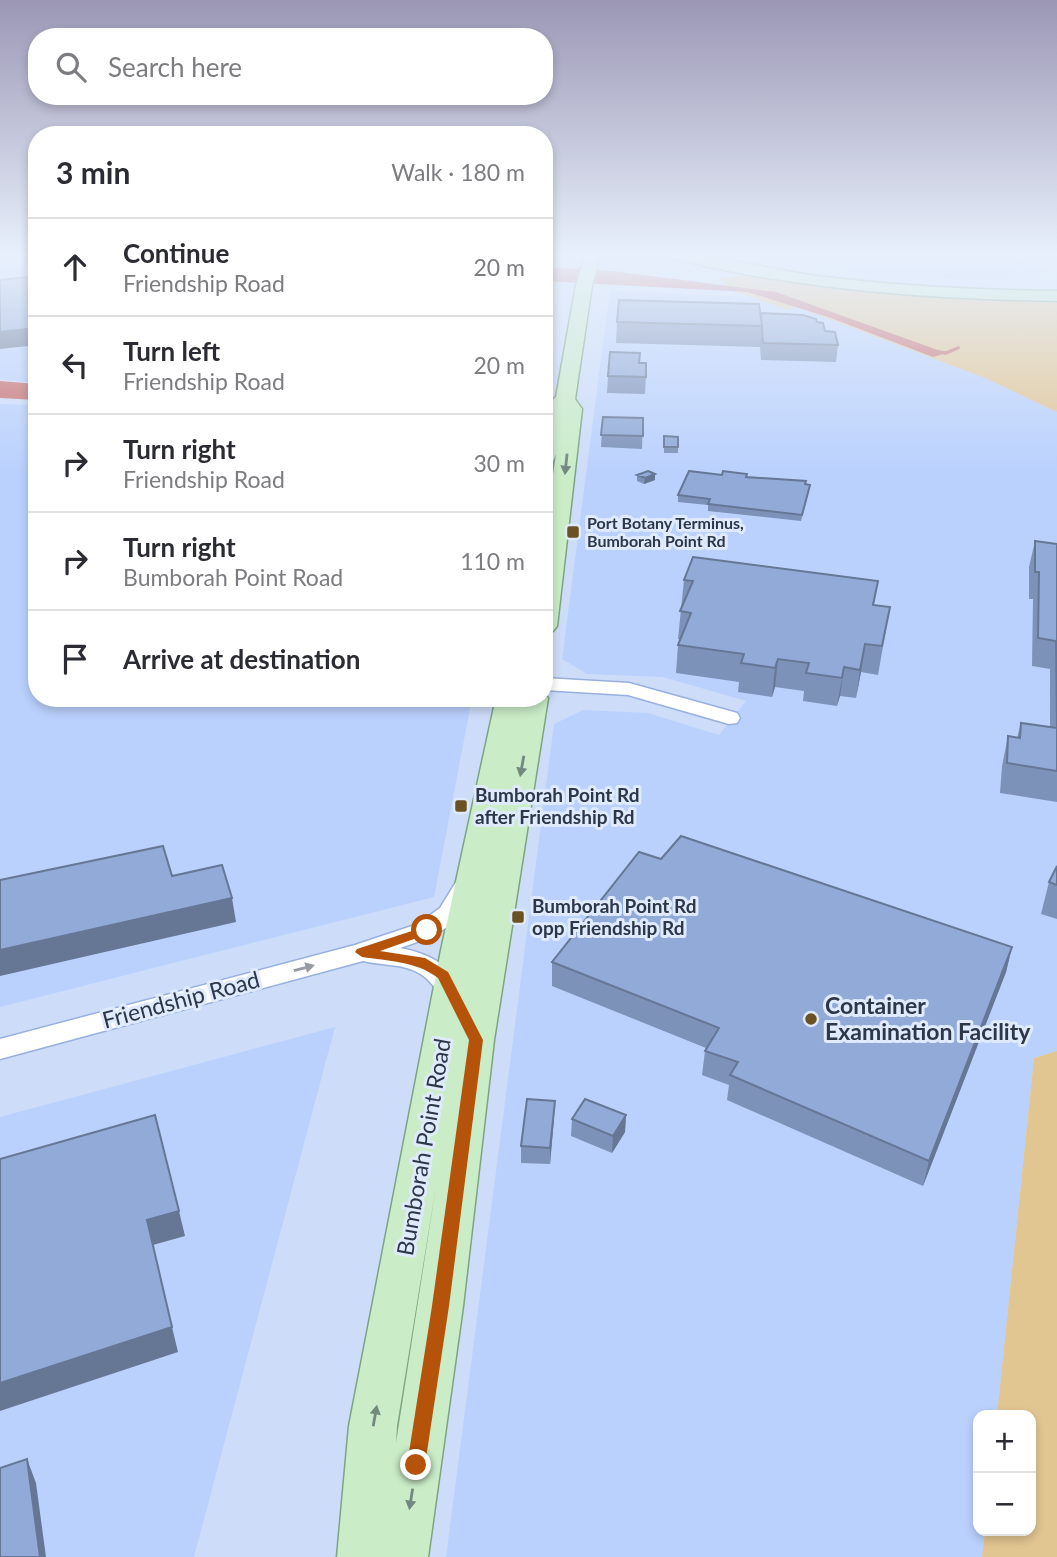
<!DOCTYPE html>
<meta charset="utf-8">
<style>
body{margin:0;font-family:Lato,sans-serif;background:#f2f2f3;color:#2b2b33}
.controls{position:absolute;right:21px;bottom:21px;display:grid;overflow:hidden;border-radius:14px;box-shadow:0 4px 10px #0003}
.controls button{width:63px;height:63px;display:grid;place-items:center;padding:0;border:0;border-bottom:2px solid #e1e1e2;background:#fff;color:#2b2b33;font:35px sans-serif}
.stop{position:absolute;width:21px;height:21px;margin:-16px;border:5px solid #b45309;border-radius:50%;background:#fff}
.stop.end{background:#b45309;border-color:#fff;box-shadow:0 2px 7px #0008}
.list{margin:0;padding:0;list-style:none}
h2{display:flex;justify-content:space-between;align-items:center;height:91px;margin:0;padding:0 28px;font-size:30px}
h2 small{font-size:23px;font-weight:400;color:#7c7c81}
.list li{display:grid;grid-template-columns:46px 1fr auto;gap:21px;align-items:center;box-sizing:border-box;height:98px;padding:0 28px;border-top:2px solid #e1e1e2}
.list b{display:block;font-size:26px;white-space:nowrap}
.list p{margin:0;font-size:23px;white-space:nowrap;color:#7c7c81}
.list em{font-size:23px;font-style:normal;color:#7c7c81}
.icon{flex:none;width:38px;height:38px;fill:none;stroke:currentColor;stroke-width:2;stroke-linecap:round;stroke-linejoin:round}
.map{position:relative;flex:none;width:1057px;height:1557px;overflow:hidden}
.search{position:absolute;background:#fff;box-shadow:0 4px 10px #0003;left:28px;top:28px;width:525px;height:77px;display:flex;align-items:center;gap:18px;box-sizing:border-box;padding:0 24px;border-radius:28px;color:#7c7c81;font-size:26px}
.panel{position:absolute;background:#fff;box-shadow:0 4px 10px #0003;left:28px;top:126px;width:525px;height:581px;border-radius:28px}
.map>svg:first-child{display:block}
</style>
<div class="map">
<svg width="1057" height="1557" viewBox="0 0 1057 1557">
<rect width="100%" height="100%" fill="#cdddf9"/>
<path fill="#bad1fd" d="M0,254H37V383L0,379Z
M729,254H1007L1048,272L992,280L863,274Z
M610,290L803,300L1057,397V1051L1034,1058L997,1415H978V1531H985L982,1557H446L554,724L583,710L648,713L719,735L746,701L663,677L587,674L562,659Z
M0,404L37,405V698H472L434,897L0,1007Z
M335,1027L194,1557H0V1117Z"/>
<path fill="#e2c692" d="M742,275C847,292 951,300 1057,303V412L985,378L808,311L795,307L789,310L733,291L719,279Z
M1057,1051V1557H982L985,1531H1031V1415H997L1034,1058Z"/>
<path fill="#c86b69" d="M544,267L612,271L776,292L946,353L933,357L831,318L748,292L544,281Z
M0,381L37,384V400L0,398Z"/>
<g fill="none" stroke-linecap="round" stroke-linejoin="round">
<path stroke="#c86b69" stroke-width="3.5" d="M938,352L946,353L958,348"/>
<g stroke="#97b0de" stroke-width="3">
<path id="minor" d="M544,678L629,683L737,713L740,718L737,723L729,724L628,695L544,690Z
M465,880L474,882L478,888C453,928 445,933 400,948C433,954 451,967 468,995L464,1002C441,1009 439,986 422,975C405,963 383,966 363,961L0,1059V1039L355,945L418,924L440,908L456,882Z"/>
</g>
<g stroke="#7ca483" stroke-width="3">
<path id="major" d="M585,254H601L592,285L575,399L582,409L557,626L553,631L544,634V535L556,454L551,466L544,468V407L556,397L576,285Z
M663,254C714,252 766,269 817,276C897,286 976,290 1057,291V301C926,299 793,289 666,257Z
M544,693L548,698L494,1040L463,1306L428,1557H337L349,1426L441,950L496,698H544ZM436,1186L396,1443L397,1426Z"/>
</g>
<use href="#minor" fill="#fff" fill-rule="evenodd"/>
<use href="#major" fill="#caecc7" fill-rule="evenodd"/>
</g>
<path fill="#7d92b9" d="M761,313L817,322L838,345L836,362L761,360L760,347L616,343L617,322Z
M608,376L646,377L645,394L607,393Z
M603,417L643,418L642,449L601,447Z
M664,436L678,437V453H664Z
M747,474V477L805,484L809,491L801,521L708,511V505L678,502V495L722,475Z
M637,475L655,480L644,484L637,481Z
M1035,541L1057,544V802L1000,793L1002,766L1008,736L1017,738L1021,723L1050,727V669L1032,666L1033,599H1029V567Z
M684,580L890,607L878,675L861,672L856,698L840,696L837,706L803,701L804,691L775,687L772,697L738,692L739,682L676,673L678,645L680,639H678Z
M661,859L1012,947L1006,972L923,1186L727,1100L729,1085L702,1075L705,1051L706,1048L552,986V962Z
M1057,866V919L1041,914L1049,882Z
M626,1115L625,1132L612,1153L571,1136L572,1119Z
M554,1118L550,1164L521,1163V1146Z"/>
<path fill="#667796" d="M37,328V345L0,349V332Z
M655,474V480L644,484L645,478Z
M865,644L861,672L856,698L860,670Z
M778,659L775,687L772,697L775,668Z
M844,667L840,696L837,706L842,678Z
M232,898L236,922L0,976V950Z
M1012,947L1006,972L923,1186L929,1161Z
M555,1101L554,1118L550,1164V1148Z
M626,1115L625,1132L612,1153L613,1136Z
M179,1211L185,1236L153,1245L147,1220Z
M172,1327L178,1352L0,1411V1383Z
M27,1459L36,1483L46,1557H40Z"/>
<path fill="#91aad7" stroke="#667796" stroke-width="2" d="M37,276V328L0,332V280Z
M619,300L759,304L762,326L617,322Z
M761,313L803,315L816,319L817,322L823,323L825,331L835,332L838,345L763,343Z
M610,352L640,353L639,363H646V377L608,376Z
M603,417L643,418V436L601,435Z
M664,436L678,437V447H664Z
M648,471L655,474L645,478L637,475Z
M689,471L722,475L723,471L747,474L746,477L806,481L805,484L810,485L802,515L708,504L710,499L678,495Z
M1035,541L1057,544V771L1007,763L1008,736L1020,738L1021,723L1057,728L1056,641L1038,638L1039,572H1035Z
M693,557L878,581L873,605L890,607L882,646L865,644L860,670L844,667L842,678L806,673L809,663L778,659L775,668L741,663L744,654L678,645L691,613L680,611L693,581L684,580Z
M681,836L1012,947L929,1161L730,1075L738,1062L705,1051L719,1028L552,962L639,852L661,859Z
M163,846L172,876L222,865L232,898L0,950V880Z
M1057,866V885L1049,882Z
M527,1099L555,1101L550,1148L521,1146Z
M585,1099L626,1115L613,1136L572,1119Z
M155,1115L179,1211L147,1220L172,1327L0,1383V1159Z
M27,1459L40,1557H0V1468Z"/>
<defs><path id="oneway-solid" d="M-6-.8H1V-3.2L6.5 0L1 3.2V.8H-6Z" transform="scale(1.75)"/></defs>
<g fill="#748882">
<use href="#oneway-solid" transform="translate(566 464) rotate(96)"/>
<use href="#oneway-solid" transform="translate(522 766) rotate(100)"/>
<use href="#oneway-solid" transform="translate(375 1416) rotate(-80)"/>
<use href="#oneway-solid" transform="translate(411 1499) rotate(99)"/>
</g>
<use fill="#969ba4" href="#oneway-solid" transform="translate(304 968) rotate(-15)"/>
<linearGradient id="sky" x2="0" y2="1"><stop stop-color="#9b97b5"/><stop offset="0.54" stop-color="#e8f0fc"/><stop offset="1" stop-color="#e8f0fc" stop-opacity="0"/></linearGradient>
<rect width="1057" height="472" fill="url(#sky)"/>
<path fill="#b45309" d="M427,926L433,930L431,933L380,951L425,958L448,972L483,1040L449,1306L425,1465L423,1472L416,1474L409,1472L407,1465L432,1306L469,1040L438,978C416,961 388,961 362,957L355,952L357,949Z"/>
<g fill="#6a5222" stroke="#dfeafd" stroke-width="2.5">
<rect x="566" y="525" width="14" height="14" rx="3.5"/>
<rect x="454" y="799" width="14" height="14" rx="3.5"/>
<rect x="511" y="910" width="14" height="14" rx="3.5"/>
<circle cx="811" cy="1019" r="7"/>
</g>
<g text-anchor="middle" stroke-width="6" stroke-linejoin="round" paint-order="stroke">
<g font-size="16" font-weight="bold" fill="#2d374a" stroke="#dfeafd" text-anchor="start">
<text x="587" y="529">Port Botany Terminus,<tspan x="587" dy="18">Bumborah Point Rd</tspan></text>
</g>
<g font-size="19" font-weight="bold" fill="#2d374a" stroke="#dfeafd" text-anchor="start">
<text x="475" y="802">Bumborah Point Rd<tspan x="475" dy="22">after Friendship Rd</tspan></text>
<text x="532" y="913">Bumborah Point Rd<tspan x="532" dy="22">opp Friendship Rd</tspan></text>
</g>
<g font-size="23" fill="#2d374a" stroke="#dfeafd">
<text transform="translate(181 1000) rotate(-15)" y="8">Friendship Road</text>
<text transform="translate(424 1147) rotate(-80)" y="8">Bumborah Point Road</text>
</g>
<g font-size="23" font-weight="bold" fill="#2d374a" stroke="#dfeafd" text-anchor="start">
<text x="825" y="1014">Container<tspan x="825" dy="26">Examination Facility</tspan></text>
</g>
</g>
</svg>
<div class="controls">
<button>+</button>
<button>−</button>
</div>
<div class="stop" style="left:427px;top:930px"></div>
<div class="stop end" style="left:416px;top:1465px"></div>
<div class="search"><svg class="icon" aria-label="search" viewBox="0 0 24 24"><circle cx="10" cy="10" r="6"/><path d="M15 15l6 6"/></svg>Search here</div>
<section class="panel">
<h2>3 min<small>Walk · 180 m</small></h2>
<ul class="list">
<li><svg class="icon" aria-label="ahead" viewBox="0 0 24 24"><path d="M12 20V5M6 11l6-6 6 6"/></svg><div><b>Continue</b><p>Friendship Road</p></div><em>20 m</em></li>
<li><svg class="icon" aria-label="left" viewBox="0 0 24 24"><path d="M17 20v-9H6M10 6l-5 5 5 5"/></svg><div><b>Turn left</b><p>Friendship Road</p></div><em>20 m</em></li>
<li><svg class="icon" aria-label="right" viewBox="0 0 24 24"><path d="M7 20v-9h11M14 6l5 5-5 5"/></svg><div><b>Turn right</b><p>Friendship Road</p></div><em>30 m</em></li>
<li><svg class="icon" aria-label="right" viewBox="0 0 24 24"><path d="M7 20v-9h11M14 6l5 5-5 5"/></svg><div><b>Turn right</b><p>Bumborah Point Road</p></div><em>110 m</em></li>
<li><svg class="icon" aria-label="arrive" viewBox="0 0 24 24"><path d="M6 21V4h12l-3 4 3 4H6"/></svg><div><b>Arrive at destination</b></div></li>
</ul>
</section>
</div>
